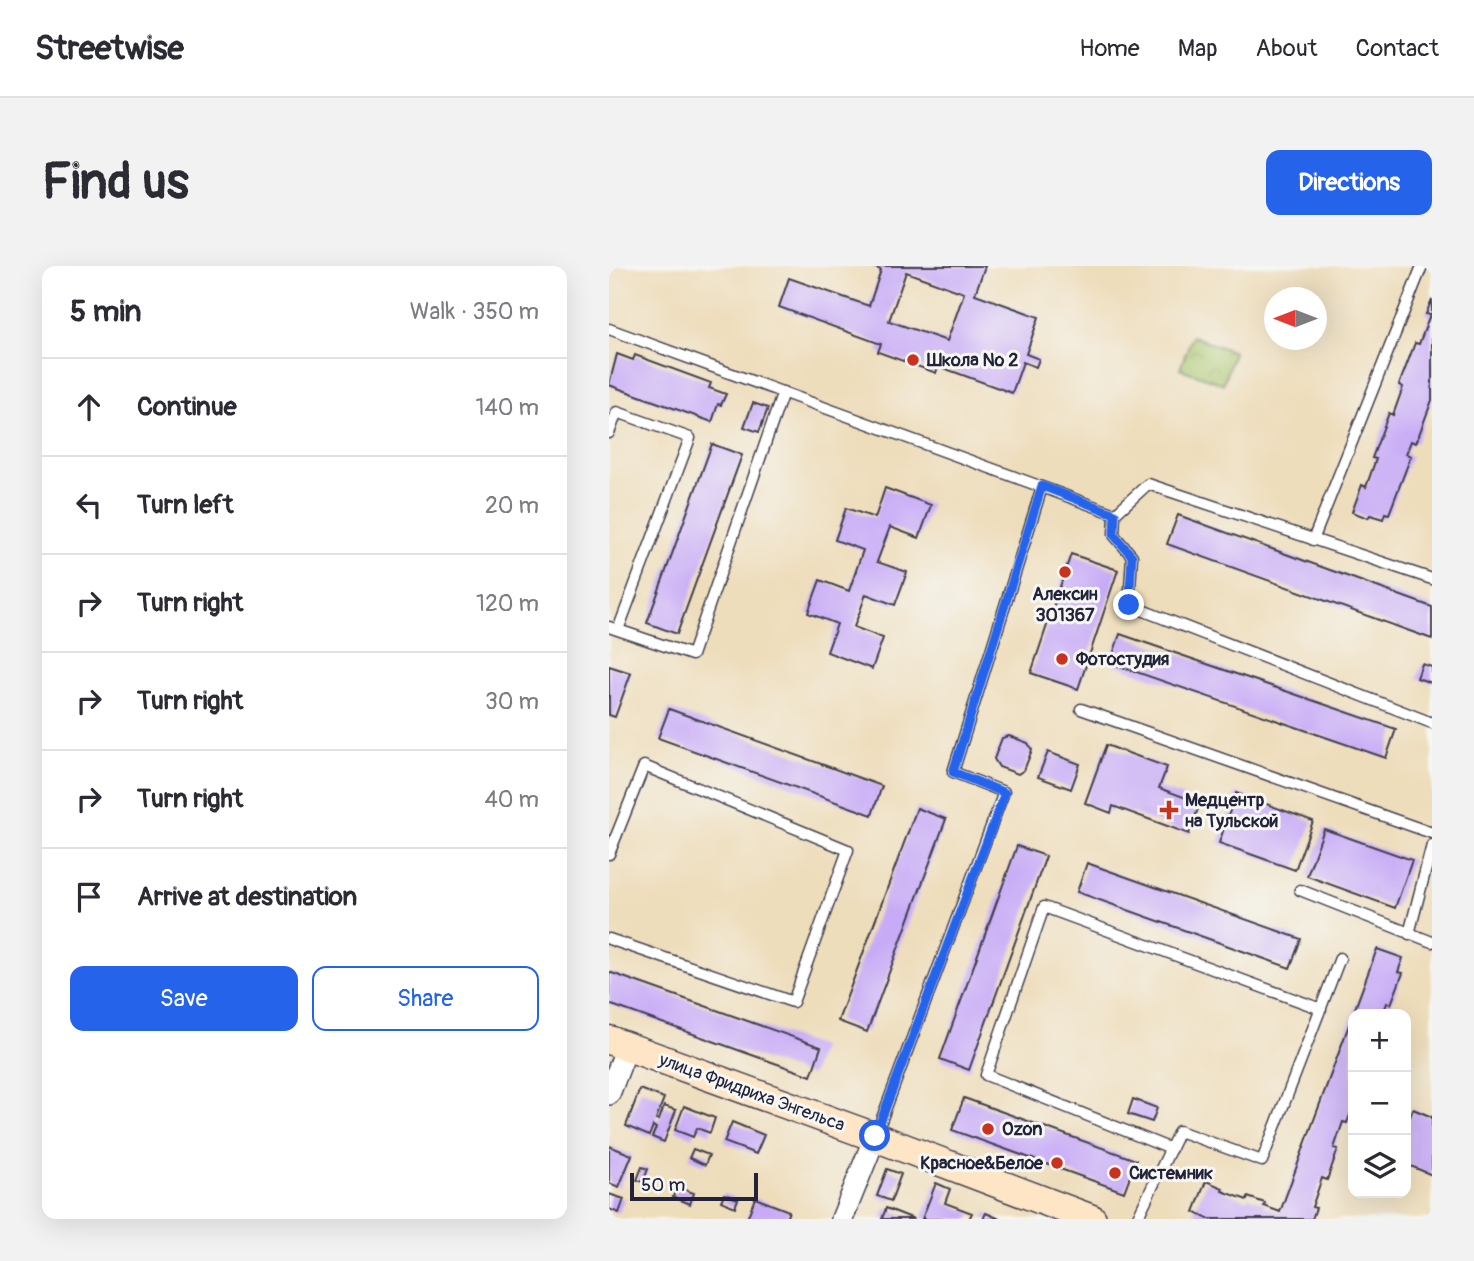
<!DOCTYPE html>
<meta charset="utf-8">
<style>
body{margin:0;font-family:Pangolin,sans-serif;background:#f2f2f3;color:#2b2b33}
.controls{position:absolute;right:21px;bottom:21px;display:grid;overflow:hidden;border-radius:14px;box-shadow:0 7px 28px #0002}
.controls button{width:63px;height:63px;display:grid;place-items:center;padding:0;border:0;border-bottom:2px solid #e1e1e2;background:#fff;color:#2b2b33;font:35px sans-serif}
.compass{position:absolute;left:655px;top:21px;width:63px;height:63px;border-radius:50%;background:#fff;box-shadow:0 7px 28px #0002;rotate:270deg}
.scale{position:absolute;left:21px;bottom:18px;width:128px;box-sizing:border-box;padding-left:7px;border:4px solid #22223b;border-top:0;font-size:19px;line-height:24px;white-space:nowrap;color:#22223b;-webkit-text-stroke:5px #f6f6f2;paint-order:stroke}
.stop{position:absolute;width:21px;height:21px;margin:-16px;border:5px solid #2563eb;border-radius:50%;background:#fff}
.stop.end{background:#2563eb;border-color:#fff;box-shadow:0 2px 7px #0008}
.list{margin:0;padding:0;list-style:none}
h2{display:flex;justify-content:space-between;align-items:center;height:91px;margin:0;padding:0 28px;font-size:30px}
h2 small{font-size:23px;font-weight:400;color:#7c7c81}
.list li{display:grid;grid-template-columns:46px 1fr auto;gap:21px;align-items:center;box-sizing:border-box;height:98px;padding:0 28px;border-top:2px solid #e1e1e2}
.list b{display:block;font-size:26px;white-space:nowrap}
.list em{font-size:23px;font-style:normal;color:#7c7c81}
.actions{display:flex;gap:14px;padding:21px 28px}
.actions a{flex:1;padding:16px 0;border:2px solid #2563eb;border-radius:14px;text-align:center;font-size:24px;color:#2563eb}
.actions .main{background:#2563eb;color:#fff}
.icon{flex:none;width:38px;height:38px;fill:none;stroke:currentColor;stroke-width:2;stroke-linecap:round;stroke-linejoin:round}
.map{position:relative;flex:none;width:823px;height:953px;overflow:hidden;border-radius:14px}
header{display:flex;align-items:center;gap:42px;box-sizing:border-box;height:98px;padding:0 35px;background:#fff;border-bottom:2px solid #e1e1e2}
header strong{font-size:33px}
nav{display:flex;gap:38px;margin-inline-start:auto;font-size:24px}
.intro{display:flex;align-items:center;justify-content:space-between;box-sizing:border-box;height:168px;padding:0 42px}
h1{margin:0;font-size:49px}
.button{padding:18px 32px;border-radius:14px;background:#2563eb;color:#fff;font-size:24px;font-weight:700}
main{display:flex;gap:42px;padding:0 42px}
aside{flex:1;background:#fff;border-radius:14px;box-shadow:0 7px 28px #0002}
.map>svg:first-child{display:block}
</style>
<header>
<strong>Streetwise</strong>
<nav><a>Home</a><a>Map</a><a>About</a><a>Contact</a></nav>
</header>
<div class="intro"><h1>Find us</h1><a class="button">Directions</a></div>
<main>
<aside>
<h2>5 min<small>Walk · 350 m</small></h2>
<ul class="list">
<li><svg class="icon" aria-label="ahead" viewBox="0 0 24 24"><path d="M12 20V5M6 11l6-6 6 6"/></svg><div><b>Continue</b></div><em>140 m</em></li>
<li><svg class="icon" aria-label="left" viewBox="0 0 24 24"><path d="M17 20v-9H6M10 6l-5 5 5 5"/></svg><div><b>Turn left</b></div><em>20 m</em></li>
<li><svg class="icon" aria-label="right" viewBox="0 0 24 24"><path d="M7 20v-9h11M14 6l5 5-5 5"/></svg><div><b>Turn right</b></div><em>120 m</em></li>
<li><svg class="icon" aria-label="right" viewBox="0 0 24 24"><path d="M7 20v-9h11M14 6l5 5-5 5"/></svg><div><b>Turn right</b></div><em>30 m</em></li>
<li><svg class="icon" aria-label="right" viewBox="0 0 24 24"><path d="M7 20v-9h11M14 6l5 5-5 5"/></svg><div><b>Turn right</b></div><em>40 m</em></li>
<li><svg class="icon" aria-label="arrive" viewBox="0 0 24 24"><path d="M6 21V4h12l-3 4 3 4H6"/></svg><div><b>Arrive at destination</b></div></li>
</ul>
<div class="actions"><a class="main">Save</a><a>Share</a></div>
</aside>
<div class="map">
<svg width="823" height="953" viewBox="0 0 823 953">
<defs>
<pattern id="park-crowns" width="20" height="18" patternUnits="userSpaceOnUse" patternTransform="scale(1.75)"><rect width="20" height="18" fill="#aac46a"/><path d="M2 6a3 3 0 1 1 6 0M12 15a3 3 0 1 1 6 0" fill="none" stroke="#92a85d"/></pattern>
</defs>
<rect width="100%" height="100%" fill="#f6f6f2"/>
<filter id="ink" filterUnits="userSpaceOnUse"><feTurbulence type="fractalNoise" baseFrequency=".0143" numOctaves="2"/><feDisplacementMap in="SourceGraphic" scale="14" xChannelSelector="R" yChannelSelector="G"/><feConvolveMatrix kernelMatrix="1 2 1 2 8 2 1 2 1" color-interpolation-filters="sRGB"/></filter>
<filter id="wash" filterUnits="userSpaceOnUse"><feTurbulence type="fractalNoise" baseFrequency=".00686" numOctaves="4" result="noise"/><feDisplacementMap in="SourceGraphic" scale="28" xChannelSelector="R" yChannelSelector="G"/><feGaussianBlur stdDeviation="1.57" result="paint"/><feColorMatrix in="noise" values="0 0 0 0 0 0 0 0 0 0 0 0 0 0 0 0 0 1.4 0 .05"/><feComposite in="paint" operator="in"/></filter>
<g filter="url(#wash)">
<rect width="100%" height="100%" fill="#edb"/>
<path fill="url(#park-crowns)" stroke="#667352" stroke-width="2" d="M583,70L625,86L614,118L571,103Z"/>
<g id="blocks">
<path fill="#c8abf6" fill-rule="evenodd" d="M262,0H376L366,28L430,51L417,88L430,93L427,101L414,96L403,127L329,100L327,107L269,86L272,78L170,41L180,12L260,40L272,4ZM297,6L355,27L338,75L280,55Z
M823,33V134L807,177L802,175L797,188L802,190L780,248L776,247L774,253L761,249L759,252L743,246L753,219L757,221L767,193L763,192L780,147L784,149L794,121L790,119L806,77L810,78L821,49L817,48Z
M8,88L24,94L26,89L102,117L100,122L117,128L112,139L109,138L103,156L0,119Z
M144,137L159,142L150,166L135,161Z
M103,178L133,189L68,368L38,357Z
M276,222L322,239L310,272L281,261L268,296L298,306L286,339L257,328L251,345L245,361L274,372L263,403L218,386L228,358L199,347L211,314L240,325L254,284L226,274L237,242L266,252Z
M569,249L823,341V373L558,278Z
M462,288L509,304L469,423L422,407Z
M511,368L787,463L777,492L501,397Z
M813,398L823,401V417L808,412Z
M0,400L22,407L6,451L0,449Z
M60,443L273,520L263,549L49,472Z
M400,470L419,477L423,484L415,504L409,508L390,501L385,493L393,472Z
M497,479L558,501L550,522L591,537L580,568L504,540L502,547L476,537Z
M439,486L471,498L462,523L429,511Z
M627,527L704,555L686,604L610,577Z
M308,542L337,553L258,766L229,755Z
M715,563L803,594L786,642L698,610Z
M408,580L437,590L360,804L331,793Z
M478,597L692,673L681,702L468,626Z
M768,683L794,692L789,706L794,707L782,738L778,737L774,748H744V841L738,857L734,856L725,882L729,883L718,914L713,912L703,941L707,942L703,953H599L585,946L597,915L614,922L613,925L638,934L639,931L656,937L655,940L671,946Z
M0,706L212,781L202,810L0,738Z
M31,823L55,832L47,853L50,854L55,840L67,844L55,876L43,871L47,862L44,860L40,870L17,860Z
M355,832L527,894L515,926L343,864Z
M524,833L548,842L543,856L519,848Z
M75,840L106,852L101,867L88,862L84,871L66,864Z
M804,843L823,851V909L797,898V862Z
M123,856L155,869L147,888L115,876Z
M0,880L23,889L10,921L0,917Z
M84,883L100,889L96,899L80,892Z
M33,901L39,903L34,916L28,914Z
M278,903L292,908L282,935L268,930Z
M327,917L341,923L336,937L363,947L360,953H313Z
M68,921L85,927L81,938L64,931Z
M0,928L15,933L10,947L0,943Z
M115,928L129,933L126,941L112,935Z
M146,932L180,945L177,953H138Z
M277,942L305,953H273Z
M377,947L391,953H374Z"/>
</g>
</g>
<g filter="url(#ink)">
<use href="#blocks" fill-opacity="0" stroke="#413e4e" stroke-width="2"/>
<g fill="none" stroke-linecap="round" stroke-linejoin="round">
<g stroke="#413e4e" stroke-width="13">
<path id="service" d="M0,63L433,221L344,506L395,526L266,871
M0,167L8,146L81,172L9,364
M433,221L506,248L539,218L823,313
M506,248L505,269L523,290L520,339L823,457
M704,274L813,0
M0,361L83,389L174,126
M472,443L823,567
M0,588L35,500L239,584L184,736L0,673
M691,624L823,676
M800,668L823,579
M562,883L377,809L435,641L712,743
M528,953L570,865L653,895L731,692"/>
</g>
<g stroke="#413e4e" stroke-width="24">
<path id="minor" d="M0,828L18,781
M233,953L266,871"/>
</g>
<g stroke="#413e4e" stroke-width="31">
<path id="secondary" d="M0,774L266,871L483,953"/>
</g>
<use href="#service" stroke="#fff" stroke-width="10"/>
<use href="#minor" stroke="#fff" stroke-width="21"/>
<use href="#secondary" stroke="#fde5c5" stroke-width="28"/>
</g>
</g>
<g fill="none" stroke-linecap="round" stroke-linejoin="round" filter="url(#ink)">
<path stroke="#2563eb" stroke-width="9" d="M266,870L396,527L344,506L433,220L506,248L505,269L523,290L520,339"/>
</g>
<g fill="#c8321e" stroke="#f6f6f2" stroke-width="2.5">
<circle cx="304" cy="94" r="7"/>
<circle cx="456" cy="306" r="7"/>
<circle cx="453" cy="393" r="7"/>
<path d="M556.5 533.5h7v7h7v7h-7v7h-7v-7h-7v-7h7z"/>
<circle cx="379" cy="863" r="7"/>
<circle cx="448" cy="897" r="7"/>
<circle cx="506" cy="907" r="7"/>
</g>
<g text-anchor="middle" stroke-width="6" stroke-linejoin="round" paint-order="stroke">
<g font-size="18" font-weight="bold" fill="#22223b" stroke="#f6f6f2" text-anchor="start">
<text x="318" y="100">Школа № 2</text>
<text x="456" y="334" text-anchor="middle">Алексин<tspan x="456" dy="21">301367</tspan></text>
<text x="467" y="399">Фотостудия</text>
<text x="576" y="540">Медцентр<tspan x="576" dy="21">на Тульской</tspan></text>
<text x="393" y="869">Ozon</text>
<text x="434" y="903" text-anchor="end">Красное&amp;Белое</text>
<text x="520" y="913">Системник</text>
</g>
<g font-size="18" fill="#22223b" stroke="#f6f6f2">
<text transform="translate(143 826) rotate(20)" y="6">улица Фридриха Энгельса</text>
</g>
</g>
</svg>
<div class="controls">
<button>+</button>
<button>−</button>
<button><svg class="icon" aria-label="layers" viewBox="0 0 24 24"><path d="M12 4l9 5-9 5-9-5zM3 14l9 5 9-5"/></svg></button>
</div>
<svg class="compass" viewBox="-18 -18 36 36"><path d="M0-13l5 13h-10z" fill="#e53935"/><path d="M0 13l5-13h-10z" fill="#7c7c81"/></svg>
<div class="scale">50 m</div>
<div class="stop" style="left:266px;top:870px"></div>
<div class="stop end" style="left:520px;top:339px"></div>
</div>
</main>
